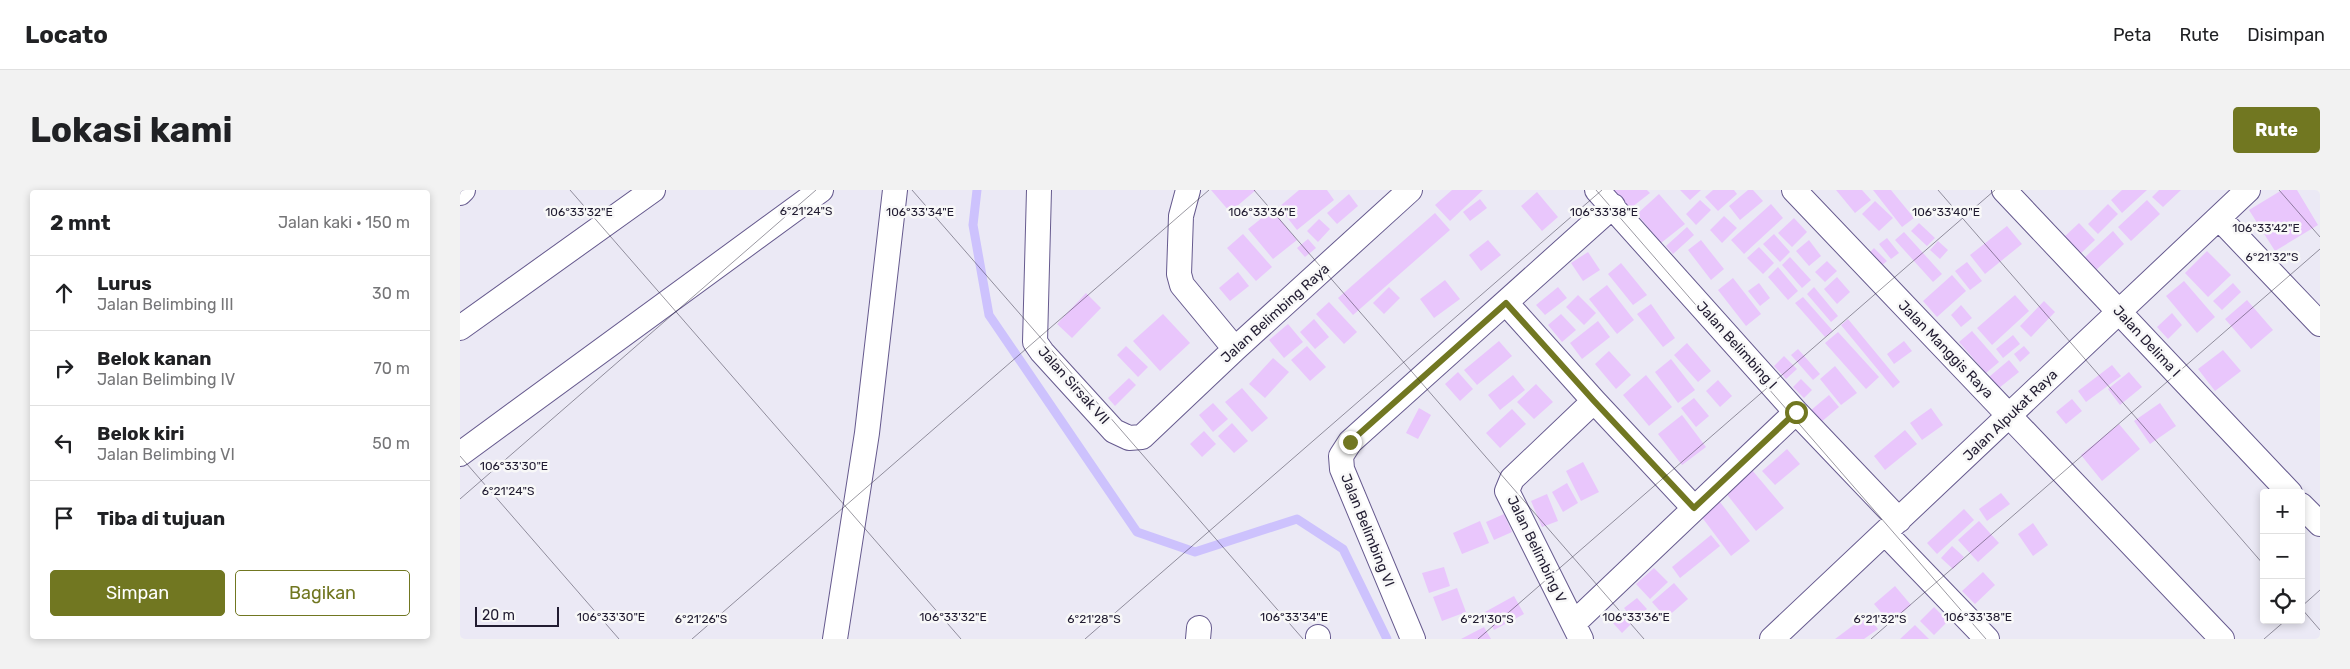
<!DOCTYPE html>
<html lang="id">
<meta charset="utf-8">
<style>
body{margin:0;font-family:Rubik,sans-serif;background:#f2f2f2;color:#202124}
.controls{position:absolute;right:15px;bottom:15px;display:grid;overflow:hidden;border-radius:5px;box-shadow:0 2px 8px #0003}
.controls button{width:45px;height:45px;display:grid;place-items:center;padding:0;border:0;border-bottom:1px solid #e0e0e0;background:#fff;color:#202124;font:25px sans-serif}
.scale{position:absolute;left:15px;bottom:12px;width:84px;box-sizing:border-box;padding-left:5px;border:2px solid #211c31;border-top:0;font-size:14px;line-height:18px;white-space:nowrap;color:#211c31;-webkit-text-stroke:4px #f8f8f8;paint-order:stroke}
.stop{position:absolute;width:15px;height:15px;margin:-11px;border:4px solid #717721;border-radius:50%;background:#fff}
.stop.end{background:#717721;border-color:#fff;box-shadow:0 1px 5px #0008}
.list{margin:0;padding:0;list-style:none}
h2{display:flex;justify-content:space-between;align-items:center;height:65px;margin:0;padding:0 20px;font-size:21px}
h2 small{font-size:16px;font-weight:400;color:#757577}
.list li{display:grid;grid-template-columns:32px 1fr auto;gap:15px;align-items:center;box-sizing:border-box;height:75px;padding:0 20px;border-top:1px solid #e0e0e0}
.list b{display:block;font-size:19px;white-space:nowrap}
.list p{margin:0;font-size:16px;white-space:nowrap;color:#757577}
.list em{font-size:16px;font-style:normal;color:#757577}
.actions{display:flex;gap:10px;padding:15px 20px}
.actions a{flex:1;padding:11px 0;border:1px solid #717721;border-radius:5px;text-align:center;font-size:18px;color:#717721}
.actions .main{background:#717721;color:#fff}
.icon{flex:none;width:28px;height:28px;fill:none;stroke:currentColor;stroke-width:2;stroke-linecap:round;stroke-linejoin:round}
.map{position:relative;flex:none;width:1860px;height:449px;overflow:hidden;border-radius:5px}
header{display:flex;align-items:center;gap:30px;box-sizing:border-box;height:70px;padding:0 25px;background:#fff;border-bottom:1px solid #e0e0e0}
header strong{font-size:24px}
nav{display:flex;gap:28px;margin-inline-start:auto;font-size:18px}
.intro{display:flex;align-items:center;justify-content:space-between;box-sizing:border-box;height:120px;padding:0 30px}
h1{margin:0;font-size:35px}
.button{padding:12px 22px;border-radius:5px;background:#717721;color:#fff;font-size:18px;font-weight:700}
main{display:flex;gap:30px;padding:0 30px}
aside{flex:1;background:#fff;border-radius:5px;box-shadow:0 2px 8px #0003}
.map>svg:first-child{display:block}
</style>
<header>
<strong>Locato</strong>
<nav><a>Peta</a><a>Rute</a><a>Disimpan</a></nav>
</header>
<div class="intro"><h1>Lokasi kami</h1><a class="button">Rute</a></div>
<main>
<aside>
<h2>2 mnt<small>Jalan kaki · 150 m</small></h2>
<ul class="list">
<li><svg class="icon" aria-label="ahead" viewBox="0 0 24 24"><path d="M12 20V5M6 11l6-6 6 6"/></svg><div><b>Lurus</b><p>Jalan Belimbing III</p></div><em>30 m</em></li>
<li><svg class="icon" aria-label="right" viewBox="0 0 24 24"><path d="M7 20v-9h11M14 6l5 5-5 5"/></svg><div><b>Belok kanan</b><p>Jalan Belimbing IV</p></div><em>70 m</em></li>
<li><svg class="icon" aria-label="left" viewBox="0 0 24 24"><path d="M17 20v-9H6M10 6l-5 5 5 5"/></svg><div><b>Belok kiri</b><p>Jalan Belimbing VI</p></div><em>50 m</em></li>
<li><svg class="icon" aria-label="arrive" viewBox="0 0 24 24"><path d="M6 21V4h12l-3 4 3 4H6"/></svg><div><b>Tiba di tujuan</b></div></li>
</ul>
<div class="actions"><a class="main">Simpan</a><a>Bagikan</a></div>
</aside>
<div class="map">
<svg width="1860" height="449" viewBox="0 0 1860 449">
<rect width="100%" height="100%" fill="#ebe9f5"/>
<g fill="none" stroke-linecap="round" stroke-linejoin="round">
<path stroke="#cdc2fd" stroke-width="9" d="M517,0L513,35L529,125L677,342L735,362L837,329L883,359L927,449"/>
</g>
<path fill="#e9c6fc" d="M751,0H796L770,22Z
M839,0H867L874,10L837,40L819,17Z
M992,0H1023L990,31L975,15Z
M1150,0H1187L1190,3L1167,21Z
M1220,0H1241L1230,10Z
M1253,0H1274L1277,4L1258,21L1245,7Z
M1288,0H1293L1303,11L1280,30L1269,16Z
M1376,0H1402L1411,10L1395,23Z
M1413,0H1431L1454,28L1442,37Z
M1662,0H1687L1662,23L1651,10Z
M1699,0H1721L1703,17L1692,7Z
M1822,0H1837L1858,35L1815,61L1789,20Z
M1077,2L1098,27L1082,41L1061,16Z
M889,4L898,16L877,34L867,23Z
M1199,4L1225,34L1201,53L1177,24Z
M1020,9L1027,18L1010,31L1003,22Z
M1240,10L1251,20L1236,35L1226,24Z
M1687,10L1700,24L1671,51L1658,37Z
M1415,11L1433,28L1419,41L1402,24Z
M1311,14L1323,28L1284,64L1271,50Z
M1648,14L1658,24L1638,44L1628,34Z
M812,20L837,50L813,69L788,39Z
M975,23L990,40L893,125L878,108Z
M1264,26L1277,38L1262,53L1250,40Z
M1334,28L1347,42L1332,57L1318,43Z
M859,29L870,39L858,52L847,41Z
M1459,33L1475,48L1467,56L1451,41Z
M1619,33L1635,50L1618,66L1602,49Z
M1547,36L1562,54L1525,84L1510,65Z
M1227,37L1234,45L1213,64L1206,56Z
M1653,41L1664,54L1634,82L1622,70Z
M1444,42L1482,84L1473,92L1435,50Z
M783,44L812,77L796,91L767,58Z
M1314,44L1330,62L1320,72L1303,54Z
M1427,48L1439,63L1431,69L1419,54Z
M848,49L856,58L845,67L837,58Z
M1028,50L1041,65L1021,81L1009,65Z
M1241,50L1264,79L1251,90L1228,60Z
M1349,50L1361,66L1349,76L1336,61Z
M1478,51L1488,60L1480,69L1470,60Z
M1299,57L1314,73L1303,84L1287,68Z
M1414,58L1427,71L1420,77L1408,64Z
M1747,61L1771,85L1748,107L1725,83Z
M1128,62L1140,80L1123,91L1111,73Z
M1330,67L1351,90L1342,98L1322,75Z
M1367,71L1377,81L1365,92L1355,82Z
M1507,72L1522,91L1510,100L1495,81Z
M1161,73L1187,105L1173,115L1148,84Z
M1318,77L1338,101L1328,110L1308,87Z
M778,82L789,96L770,111L759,98Z
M1492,85L1506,101L1477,127L1463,111Z
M1377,87L1390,102L1377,114L1364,99Z
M1273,88L1301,124L1286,136L1258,100Z
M985,90L1000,109L974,128L960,109Z
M1724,91L1755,127L1737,143L1706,106Z
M1299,93L1310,108L1300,116L1288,101Z
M1773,93L1781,102L1762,120L1753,111Z
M1147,95L1174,130L1157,144L1129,109Z
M929,97L940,108L924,124L913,113Z
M1098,97L1107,108L1085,125L1076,115Z
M1354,97L1378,126L1371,132L1347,104Z
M626,103L641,118L612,148L597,134Z
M1118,105L1136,123L1124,135L1106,117Z
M1555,105L1569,121L1532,155L1517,138Z
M1343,107L1373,141L1365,147L1335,113Z
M1787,110L1813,140L1791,159L1765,129Z
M1584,111L1595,122L1571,147L1560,136Z
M869,112L897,142L884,154L856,124Z
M1191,114L1215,148L1203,157L1177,124Z
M1501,115L1512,128L1501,137L1491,125Z
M1712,123L1722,135L1708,149L1697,137Z
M703,124L730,153L700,181L673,151Z
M1101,124L1116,140L1102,152L1088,135Z
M854,129L869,147L855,159L840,142Z
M1388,129L1440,192L1433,198L1381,135Z
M1138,131L1150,147L1122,169L1110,153Z
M828,134L843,152L824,168L809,150Z
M1512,141L1539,172L1526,183L1499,152Z
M1378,142L1419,187L1406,199L1365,153Z
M1553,145L1560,154L1543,168L1536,159Z
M1039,151L1052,166L1017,195L1004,180Z
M1444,151L1452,161L1434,174L1427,164Z
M1227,153L1251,181L1238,192L1214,165Z
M666,156L688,177L678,187L657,165Z
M847,156L866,177L850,191L831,170Z
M1564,156L1570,163L1560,172L1554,164Z
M1338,159L1360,184L1353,190L1331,165Z
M1763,160L1781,181L1755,201L1738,179Z
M1149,161L1171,185L1156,199L1135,174Z
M1324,166L1337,179L1326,189L1314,176Z
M813,168L829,182L805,208L789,194Z
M1211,169L1235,200L1218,213L1195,182Z
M1549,170L1559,182L1539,198L1529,187Z
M1652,175L1661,186L1626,212L1618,201Z
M1375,176L1397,203L1381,215L1360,189Z
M998,182L1013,199L1000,211L985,194Z
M1669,182L1682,197L1660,215L1648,199Z
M1053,185L1065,200L1040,220L1028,205Z
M1186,185L1212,217L1189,236L1163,205Z
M669,188L676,195L655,216L648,208Z
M1341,189L1352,200L1344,208L1333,197Z
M1258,190L1272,206L1260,217L1246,201Z
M1076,194L1093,212L1074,229L1057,212Z
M782,198L808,228L792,242L765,212Z
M1369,205L1379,217L1360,233L1350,221Z
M1234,208L1249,226L1236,237L1221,218Z
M1612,209L1622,221L1606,234L1596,222Z
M753,213L768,229L753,242L739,225Z
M1700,213L1716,236L1690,254L1674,231Z
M959,218L971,225L958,249L946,243Z
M1471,218L1483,235L1462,250L1450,233Z
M1052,219L1066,234L1040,258L1026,243Z
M1222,225L1246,257L1222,275L1198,244Z
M772,233L788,251L774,263L758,246Z
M1659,234L1680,259L1642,291L1621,265Z
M1445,240L1457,254L1425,280L1414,266Z
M744,241L756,254L742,267L730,254Z
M1327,259L1340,274L1315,295L1302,281Z
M1123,272L1139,302L1121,311L1106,281Z
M1292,280L1324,318L1296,341L1265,302Z
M1107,293L1118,313L1103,322L1092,302Z
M1541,303L1550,314L1527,331L1519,319Z
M1087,304L1098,331L1082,337L1071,311Z
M1260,312L1290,351L1271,366L1241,326Z
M1504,319L1514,330L1477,364L1467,353Z
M1044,324L1052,342L1034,350L1026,332Z
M1020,331L1029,353L1002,364L993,343Z
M1519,331L1539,353L1518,372L1498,350Z
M1573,333L1588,355L1573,366L1558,344Z
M1251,345L1260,356L1220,388L1212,377Z
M1492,356L1504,367L1493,379L1481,368Z
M984,377L990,396L969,403L962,383Z
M1194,378L1208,392L1190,409L1176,394Z
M1523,382L1535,395L1515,414L1502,401Z
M1214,393L1228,409L1206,428L1192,412Z
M1435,396L1451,415L1430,433L1414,414Z
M997,398L1006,422L982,431L973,407Z
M1054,406L1064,424L1034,440L1025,422Z
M1177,408L1187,419L1174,430L1164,418Z
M1474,417L1488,431L1474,445L1460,431Z
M1162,425L1171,434L1162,443L1153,433Z
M1407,425L1418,439L1404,449H1375Z
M1455,435L1469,449H1440Z
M1024,437L1031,449H1001Z"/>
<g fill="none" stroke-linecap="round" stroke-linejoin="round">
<g stroke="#665a8e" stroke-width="26">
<path id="minor" d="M579,0L575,152L582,162L654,241L669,248L682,247L775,159L950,0
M728,0L721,26L719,84L722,95L775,159
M1137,0L1336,222L1439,330
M1334,0L1762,449
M1544,0L1830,303
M0,3L3,0
M1759,28L1860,134
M1046,113L1134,211L1234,318
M0,138L193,0
M0,264L361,0
M1841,315L1860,334
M1425,343L1527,449
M1114,433L1336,222
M375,449L407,243L435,0
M738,449L739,438
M858,449V447
M953,449L882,279L881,266L890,252L1153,16
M1121,449L1047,301L1052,289L1134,211
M1312,449L1788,0"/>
</g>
<use href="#minor" stroke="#fff" stroke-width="24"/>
</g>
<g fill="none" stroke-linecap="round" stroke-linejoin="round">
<path stroke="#717721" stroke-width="6" d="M890,252L1046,113L1134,211L1234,318L1336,222"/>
</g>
<path fill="none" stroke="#211c31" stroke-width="1" stroke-opacity="0.45" d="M110,0L501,449M452,0L843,449M794,0L1184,449M1136,0L1526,449M1478,0L1804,375M1819,0L1860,47M0,266L159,449M0,309L356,0M1841,417L1860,400M1841,418L1860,440M232,449L749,0M625,449L1142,0M1018,449L1535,0M1411,449L1860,59M1804,449L1826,430"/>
<g text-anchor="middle" stroke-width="5" stroke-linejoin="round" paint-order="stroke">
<g font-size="14" fill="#211c31" stroke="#f8f8f8">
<text transform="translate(815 123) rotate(-42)" y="5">Jalan Belimbing Raya</text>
<text transform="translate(1687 151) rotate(47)" y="5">Jalan Delima I</text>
<text transform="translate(1277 155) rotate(48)" y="5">Jalan Belimbing I</text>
<text transform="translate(1486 159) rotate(46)" y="5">Jalan Manggis Raya</text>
<text transform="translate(614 195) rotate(48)" y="5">Jalan Sirsak VII</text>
<text transform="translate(1550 225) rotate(-44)" y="5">Jalan Alpukat Raya</text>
<text transform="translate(908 340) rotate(68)" y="5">Jalan Belimbing VI</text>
<text transform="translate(1077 359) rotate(64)" y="5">Jalan Belimbing V</text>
</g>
</g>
<g font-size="12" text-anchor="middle" fill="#211c31" stroke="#f8f8f8" stroke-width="5" stroke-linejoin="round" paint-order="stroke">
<text x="346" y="25">6°21'24"S</text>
<text x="119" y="26">106°33'32"E</text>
<text x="460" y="26">106°33'34"E</text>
<text x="802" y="26">106°33'36"E</text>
<text x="1144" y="26">106°33'38"E</text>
<text x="1486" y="26">106°33'40"E</text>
<text x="1806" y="42">106°33'42"E</text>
<text x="1812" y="71">6°21'32"S</text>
<text x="54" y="280">106°33'30"E</text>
<text x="48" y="305">6°21'24"S</text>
<text x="151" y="431">106°33'30"E</text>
<text x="493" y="431">106°33'32"E</text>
<text x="834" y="431">106°33'34"E</text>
<text x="1176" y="431">106°33'36"E</text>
<text x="1518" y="431">106°33'38"E</text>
<text x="241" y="433">6°21'26"S</text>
<text x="634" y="433">6°21'28"S</text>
<text x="1027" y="433">6°21'30"S</text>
<text x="1420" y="433">6°21'32"S</text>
</g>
</svg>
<div class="controls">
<button>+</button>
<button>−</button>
<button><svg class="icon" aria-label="locate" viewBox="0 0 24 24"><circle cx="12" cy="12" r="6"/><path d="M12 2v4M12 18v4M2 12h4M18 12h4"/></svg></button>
</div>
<div class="scale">20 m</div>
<div class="stop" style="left:1336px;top:222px"></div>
<div class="stop end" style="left:890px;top:252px"></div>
</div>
</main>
